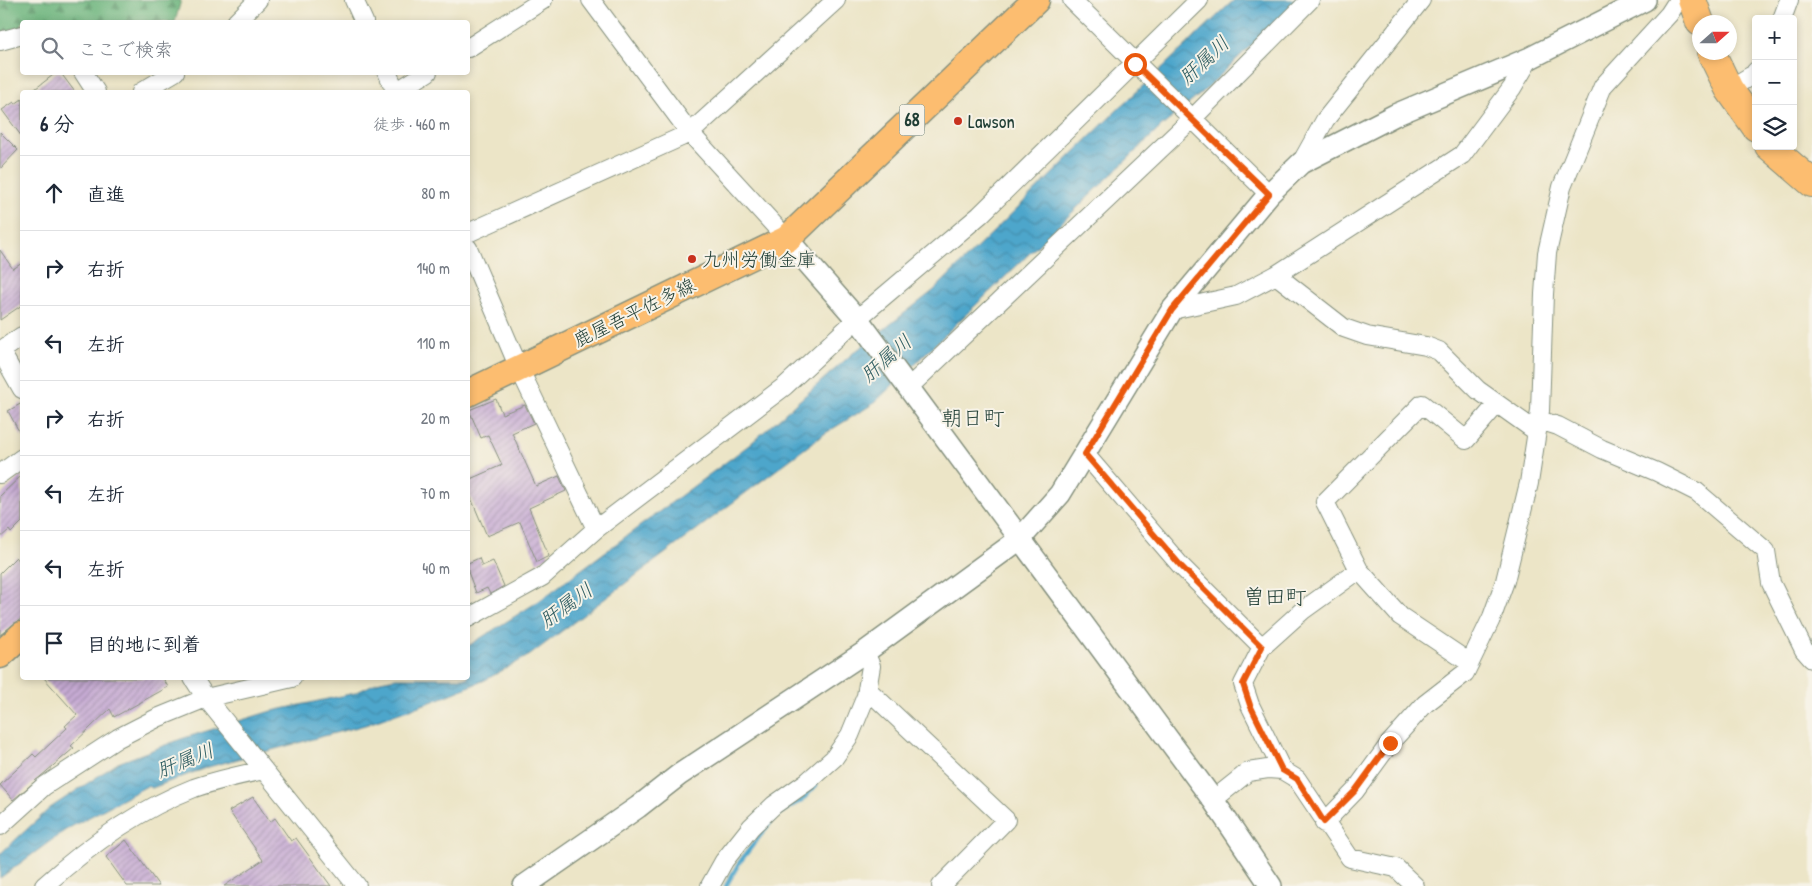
<!DOCTYPE html>
<html lang="ja">
<meta charset="utf-8">
<style>
body{margin:0;font-family:"Patrick Hand","Klee One",sans-serif;background:#f2f2f3;color:#1f2937}
.controls{position:absolute;right:15px;top:15px;display:grid;overflow:hidden;border-radius:5px;box-shadow:0 2px 8px #0003}
.controls button{width:45px;height:45px;display:grid;place-items:center;padding:0;border:0;border-bottom:1px solid #e0e1e3;background:#fff;color:#1f2937;font:25px sans-serif}
.compass{position:absolute;left:1692px;top:15px;width:45px;height:45px;border-radius:50%;background:#fff;box-shadow:0 2px 8px #0003;rotate:69deg}
.stop{position:absolute;width:15px;height:15px;margin:-11px;border:4px solid #ea580c;border-radius:50%;background:#fff}
.stop.end{background:#ea580c;border-color:#fff;box-shadow:0 1px 5px #0008}
.list{margin:0;padding:0;list-style:none}
h2{display:flex;justify-content:space-between;align-items:center;height:65px;margin:0;padding:0 20px;font-size:21px}
h2 small{font-size:16px;font-weight:400;color:#747a83}
.list li{display:grid;grid-template-columns:32px 1fr auto;gap:15px;align-items:center;box-sizing:border-box;height:75px;padding:0 20px;border-top:1px solid #e0e1e3}
.list b{display:block;font-size:19px;white-space:nowrap}
.list em{font-size:16px;font-style:normal;color:#747a83}
.icon{flex:none;width:28px;height:28px;fill:none;stroke:currentColor;stroke-width:2;stroke-linecap:round;stroke-linejoin:round}
.map{position:relative;flex:none;width:1812px;height:886px;overflow:hidden}
.search{position:absolute;background:#fff;box-shadow:0 2px 8px #0003;left:20px;top:20px;width:450px;height:55px;display:flex;align-items:center;gap:12px;box-sizing:border-box;padding:0 18px;border-radius:5px;color:#747a83;font-size:19px}
.panel{position:absolute;background:#fff;box-shadow:0 2px 8px #0003;left:20px;top:90px;width:450px;height:590px;border-radius:5px}
.map>svg:first-child{display:block}
</style>
<div class="map">
<svg width="1812" height="886" viewBox="0 0 1812 886">
<defs>
<pattern id="forest-firs" width="22" height="20" patternUnits="userSpaceOnUse" patternTransform="scale(1.25)"><rect width="22" height="20" fill="#6ab47b"/><path d="M5 1l3.5 6h-7zM16 11l3.5 6h-7z" fill="#579466"/></pattern>
<pattern id="water-waves" width="16" height="10" patternUnits="userSpaceOnUse" patternTransform="scale(1.25)"><rect width="16" height="10" fill="#4ea6cb"/><path d="M0 5q4-4 8 0t8 0" fill="none" stroke="#4088a6"/></pattern>
<pattern id="building-hatch" width="6" height="6" patternUnits="userSpaceOnUse" patternTransform="scale(1.25)"><rect width="6" height="6" fill="#c6aad3"/><path d="M-1 1l2-2M0 6l6-6M5 7l2-2" fill="none" stroke="#a08cac"/></pattern>
</defs>
<rect width="100%" height="100%" fill="#f7f3e8"/>
<filter id="ink" filterUnits="userSpaceOnUse"><feTurbulence type="fractalNoise" baseFrequency=".02" numOctaves="2"/><feDisplacementMap in="SourceGraphic" scale="10" xChannelSelector="R" yChannelSelector="G"/><feConvolveMatrix kernelMatrix="1 2 1 2 8 2 1 2 1" color-interpolation-filters="sRGB"/></filter>
<filter id="wash" filterUnits="userSpaceOnUse"><feTurbulence type="fractalNoise" baseFrequency=".0096" numOctaves="4" result="noise"/><feDisplacementMap in="SourceGraphic" scale="20" xChannelSelector="R" yChannelSelector="G"/><feGaussianBlur stdDeviation="1.12" result="paint"/><feColorMatrix in="noise" values="0 0 0 0 0 0 0 0 0 0 0 0 0 0 0 0 0 1.4 0 .05"/><feComposite in="paint" operator="in"/></filter>
<g filter="url(#wash)">
<rect width="100%" height="100%" fill="#ece5c7"/>
<path fill="url(#forest-firs)" stroke="#447858" d="M0,0H181L175,22H22V28L0,37Z"/>
<path fill="url(#water-waves)" stroke="#367280" d="M1234,0H1298L1203,92L1162,126L873,404L824,434L530,655L485,680L439,699L365,725L208,767L152,788L147,786L67,829L0,878V854L50,808L118,763L181,739L268,712L355,693L380,681L395,678H468V646L539,601L749,445L852,354L933,291L1111,116Z"/>
<g fill="none" stroke-linecap="round" stroke-linejoin="round">
<path stroke="#4ea6cb" stroke-width="4.5" d="M726,886L739,863L776,815L803,799L815,786"/>
</g>
<g id="blocks">
<path fill="url(#building-hatch)" d="M57,72H60L75,92H31Z
M22,99V137L2,110L14,102L15,104Z
M0,132L18,150L0,169Z
M0,250L13,269L22,263V305L0,320Z
M496,399L502,414L525,405L534,423L512,433L536,486L559,476L566,491L529,508L549,556L537,562L520,522L487,536L468,491V480L502,465L488,435L481,438L469,410Z
M22,403V437L8,411Z
M22,475V522L11,533L9,530L0,538V496Z
M16,557L22,564V618L0,635V573Z
M479,558L482,566L493,561L504,586L490,594L487,588L476,593L468,572V563Z
M44,678H163L168,687L114,717L110,709L71,746L74,748L13,800L0,785L33,754L36,757L67,728L65,726L77,715Z
M253,797L270,822L275,818L291,841L296,838L331,886H224L263,860L229,811Z
M126,840L159,886H127L106,857Z"/>
</g>
</g>
<g filter="url(#ink)">
<use href="#blocks" fill-opacity="0" stroke="#86917e" stroke-width="1"/>
<g fill="none" stroke-linecap="round" stroke-linejoin="round">
<g stroke="#86917e" stroke-width="20">
<path id="minor" d="M354,0L364,22
M591,0L690,133L787,239
M1072,0L1269,194
M1782,19L1789,0
M236,22L258,0
M0,41L22,35
M468,48L543,0
M83,72L96,92
M387,72L396,92
M1729,89L1754,74L1756,71
M141,92L175,72
M396,92L428,72
M1301,163L1325,120L1421,0
M468,233L690,133L836,0
M468,248L519,368L596,529
M1276,275L1344,328L1367,336L1426,346L1439,351L1478,390L1537,432
M1172,310L1236,296L1276,275L1462,155L1512,88L1530,58
M0,350L22,389
M0,351L22,336
M908,388L1192,119L1310,0
M1539,420L1558,426L1602,449L1657,472L1697,492L1766,551L1771,583L1804,650L1812,659
M1085,454L1181,566L1262,647
M0,474L22,458
M1359,570L1400,616L1470,663
M468,618L542,577L596,529L785,386L857,319L980,215L1199,0
M193,678L206,698L357,886
M867,689L1006,820L941,886
M1282,770L1250,705L1243,684L1262,647L1302,611L1359,570L1325,502L1422,404L1466,440L1497,404
M1213,800L1248,772L1268,769L1282,770L1297,779L1350,858L1396,868L1415,886
M1324,823L1355,791L1390,743L1425,704L1465,673L1492,617L1505,581L1529,483L1540,411L1544,294L1547,253L1562,187L1603,86L1669,14L1678,0
M0,826L43,787L118,738L157,718L206,698L292,678
M44,886C87,847 140,809 194,788C217,780 240,775 264,770
M710,886L724,861L751,827L774,805L808,781L834,758L850,735L866,696L871,666L865,652"/>
</g>
<g stroke="#86917e" stroke-width="24">
<path id="tertiary" d="M787,239L862,325L902,379L1213,800L1271,886
M524,886L638,807L679,775L865,652L1020,539L1060,494L1172,310L1269,194L1301,163L1395,115L1530,58L1645,0"/>
</g>
<g stroke="#86917e" stroke-width="29">
<path id="primary" d="M468,393L787,239L1036,0
M0,655L22,635"/>
</g>
<g stroke="#86917e" stroke-width="30">
<path id="trunk" d="M1692,0L1700,22
M1711,52L1729,89L1756,127
M1769,146L1812,183"/>
</g>
<use href="#minor" stroke="#fff" stroke-width="18"/>
<use href="#tertiary" stroke="#fff" stroke-width="21"/>
<use href="#primary" stroke="#fcbd6f" stroke-width="26"/>
<use href="#trunk" stroke="#fcbd6f" stroke-width="28"/>
</g>
</g>
<g fill="none" stroke-linecap="round" stroke-linejoin="round" filter="url(#ink)">
<path stroke="#ea580c" stroke-width="6" d="M1135,64L1269,194L1172,310L1085,454L1181,566L1262,647L1243,684L1250,705L1282,770L1297,779L1324,822L1355,791L1390,743"/>
</g>
<g fill="#c8321e" stroke="#f7f3e8" stroke-width="2">
<circle cx="958" cy="121" r="5"/>
<circle cx="692" cy="259" r="5"/>
</g>
<g text-anchor="middle" stroke-width="4" stroke-linejoin="round" paint-order="stroke">
<rect fill="#f7f3e8" stroke="#60746a" stroke-width="1" x="899.5" y="104.5" width="25" height="31" rx="4"/>
<g font-size="18" font-weight="bold" fill="#1f3d34">
<text x="912" y="126">68</text>
</g>
<g font-size="19" fill="#1f3d34" stroke="#f7f3e8" text-anchor="start">
<text x="968" y="128">Lawson</text>
<text x="702" y="266">九州労働金庫</text>
</g>
<g font-size="19" fill="#1f3d34" stroke="#f7f3e8">
<text transform="translate(634 312) rotate(-26)" y="7">鹿屋吾平佐多線</text>
</g>
<g font-size="20" font-style="italic" fill="#2d5c61" stroke="#f7f3e8">
<text transform="translate(1204 60) rotate(-43)" y="7">肝属川</text>
<text transform="translate(886 358) rotate(-41)" y="7">肝属川</text>
<text transform="translate(566 605) rotate(-36)" y="7">肝属川</text>
<text transform="translate(185 760) rotate(-22)" y="7">肝属川</text>
</g>
<g font-size="21" fill="#1f3d34" stroke="#f7f3e8">
<text x="973" y="425">朝日町</text>
<text x="1275" y="604">曽田町</text>
</g>
</g>
</svg>
<div class="controls">
<button>+</button>
<button>−</button>
<button><svg class="icon" aria-label="layers" viewBox="0 0 24 24"><path d="M12 4l9 5-9 5-9-5zM3 14l9 5 9-5"/></svg></button>
</div>
<svg class="compass" viewBox="-18 -18 36 36"><path d="M0-13l5 13h-10z" fill="#e53935"/><path d="M0 13l5-13h-10z" fill="#747a83"/></svg>
<div class="stop" style="left:1135px;top:64px"></div>
<div class="stop end" style="left:1390px;top:743px"></div>
<div class="search"><svg class="icon" aria-label="search" viewBox="0 0 24 24"><circle cx="10" cy="10" r="6"/><path d="M15 15l6 6"/></svg>ここで検索</div>
<section class="panel">
<h2>6 分<small>徒歩 · 460 m</small></h2>
<ul class="list">
<li><svg class="icon" aria-label="ahead" viewBox="0 0 24 24"><path d="M12 20V5M6 11l6-6 6 6"/></svg><div><b>直進</b></div><em>80 m</em></li>
<li><svg class="icon" aria-label="right" viewBox="0 0 24 24"><path d="M7 20v-9h11M14 6l5 5-5 5"/></svg><div><b>右折</b></div><em>140 m</em></li>
<li><svg class="icon" aria-label="left" viewBox="0 0 24 24"><path d="M17 20v-9H6M10 6l-5 5 5 5"/></svg><div><b>左折</b></div><em>110 m</em></li>
<li><svg class="icon" aria-label="right" viewBox="0 0 24 24"><path d="M7 20v-9h11M14 6l5 5-5 5"/></svg><div><b>右折</b></div><em>20 m</em></li>
<li><svg class="icon" aria-label="left" viewBox="0 0 24 24"><path d="M17 20v-9H6M10 6l-5 5 5 5"/></svg><div><b>左折</b></div><em>70 m</em></li>
<li><svg class="icon" aria-label="left" viewBox="0 0 24 24"><path d="M17 20v-9H6M10 6l-5 5 5 5"/></svg><div><b>左折</b></div><em>40 m</em></li>
<li><svg class="icon" aria-label="arrive" viewBox="0 0 24 24"><path d="M6 21V4h12l-3 4 3 4H6"/></svg><div><b>目的地に到着</b></div></li>
</ul>
</section>
</div>
